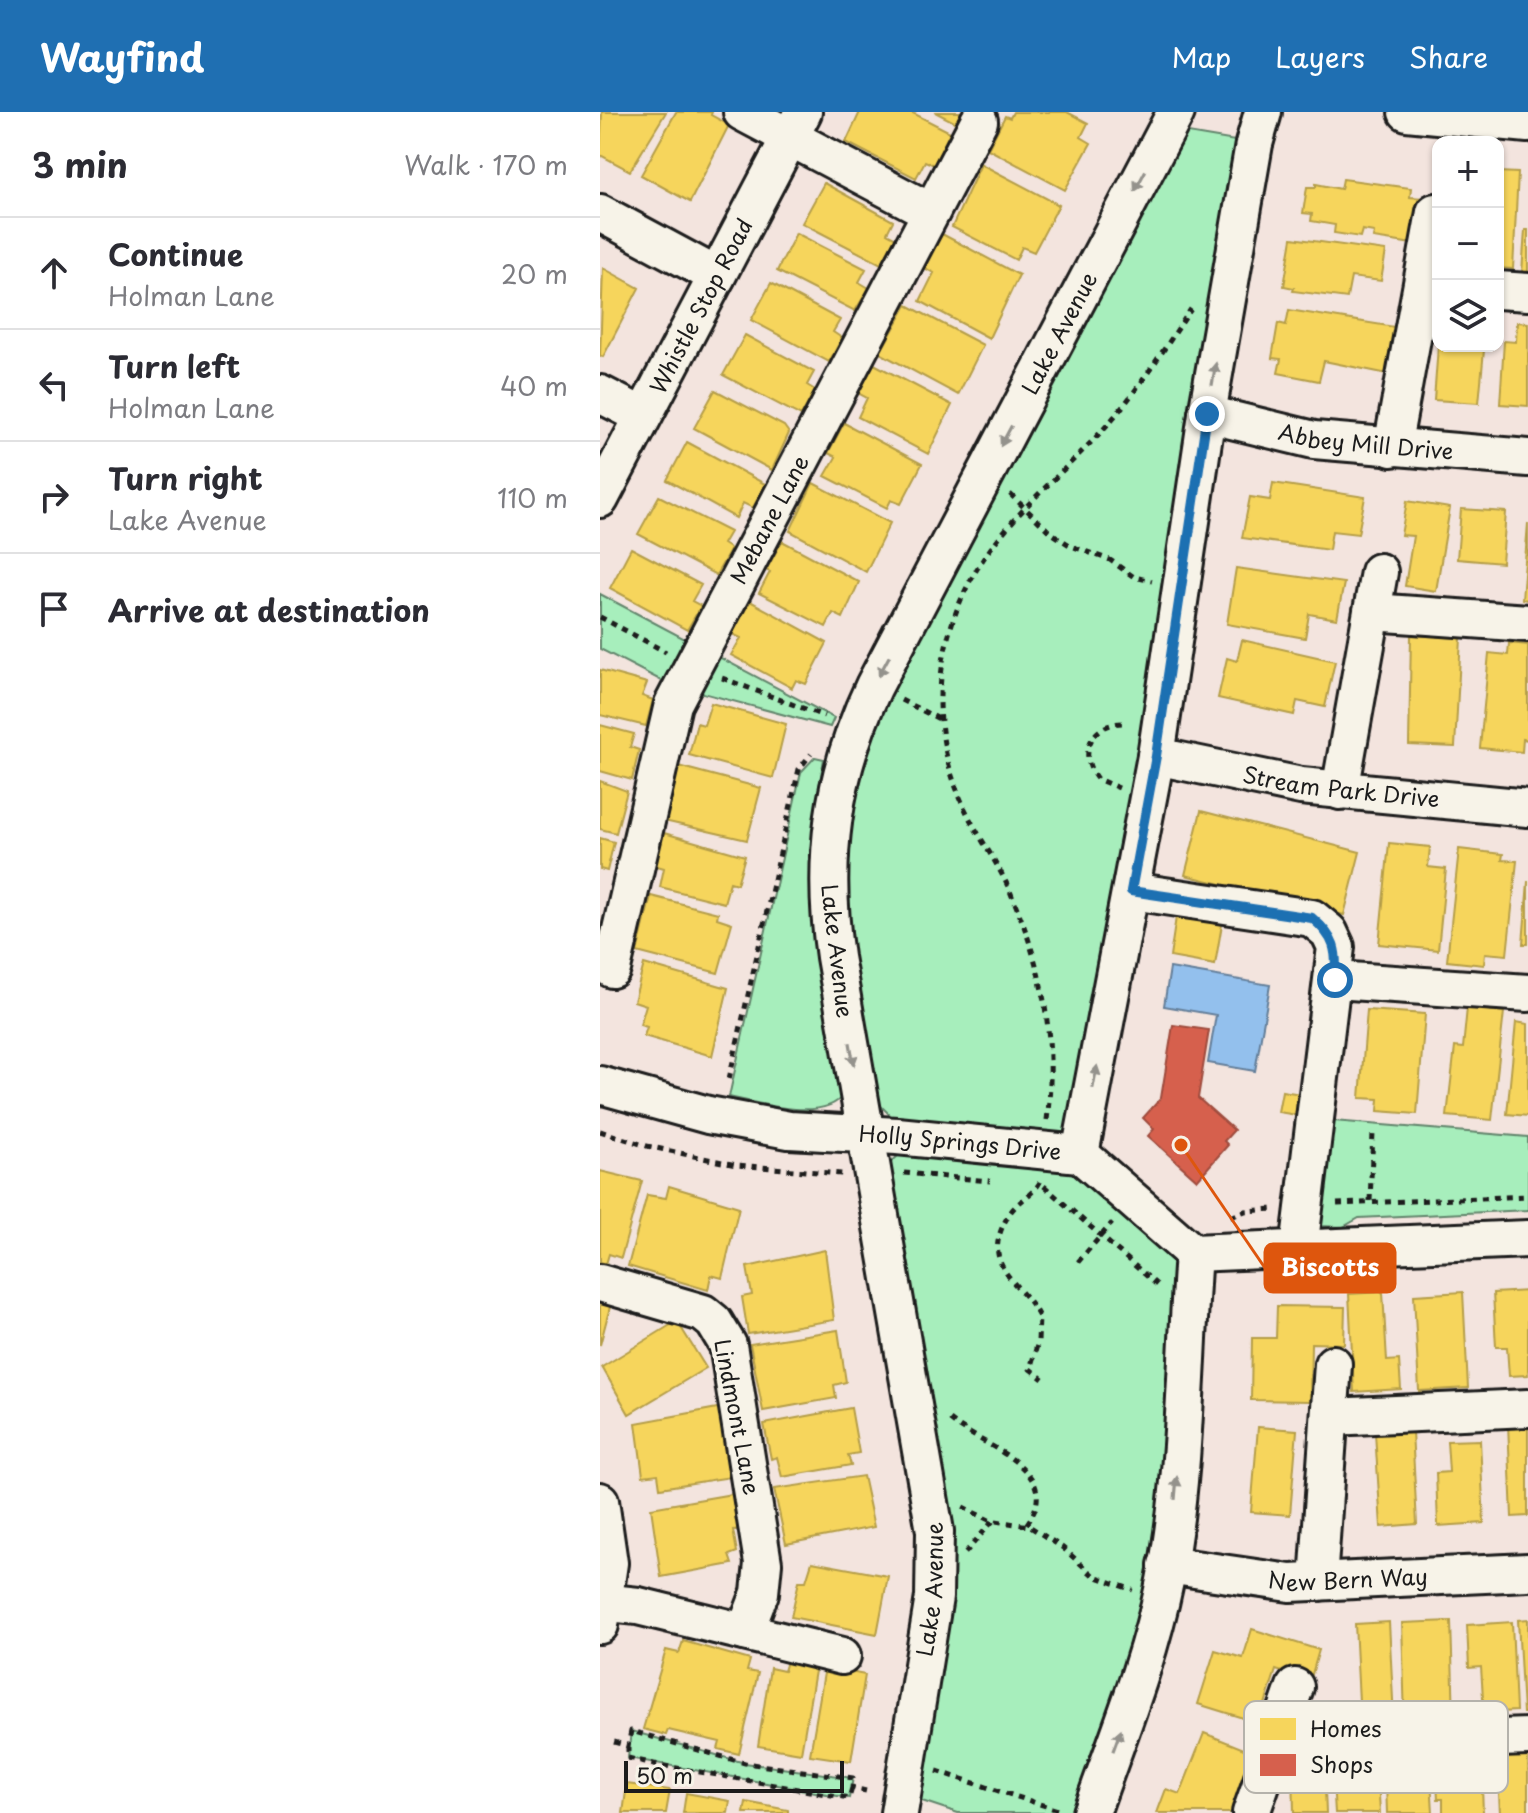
<!DOCTYPE html>
<meta charset="utf-8">
<style>
body{margin:0;font-family:"Playpen Sans",sans-serif;background:#f2f2f3;color:#2b2b33}
.controls{position:absolute;right:24px;top:24px;display:grid;overflow:hidden;border-radius:16px;box-shadow:0 2px 6px #0004}
.controls button{width:72px;height:72px;display:grid;place-items:center;padding:0;border:0;border-bottom:2px solid #e1e1e2;background:#fff;color:#2b2b33;font:40px sans-serif}
.scale{position:absolute;left:24px;bottom:20px;width:220px;box-sizing:border-box;padding-left:8px;border:4px solid #1c1c1c;border-top:0;font-size:22px;line-height:28px;white-space:nowrap;color:#1c1c1c;-webkit-text-stroke:6px #f7f3e8;paint-order:stroke}
.stop{position:absolute;width:24px;height:24px;margin:-18px;border:6px solid #1f6fb2;border-radius:50%;background:#fff}
.stop.end{background:#1f6fb2;border-color:#fff;box-shadow:0 2px 8px #0008}
.list{margin:0;padding:0;list-style:none}
h2{display:flex;justify-content:space-between;align-items:center;height:104px;margin:0;padding:0 32px;font-size:34px}
h2 small{font-size:26px;font-weight:400;color:#7c7c81}
.list li{display:grid;grid-template-columns:52px 1fr auto;gap:24px;align-items:center;box-sizing:border-box;height:112px;padding:0 32px;border-top:2px solid #e1e1e2}
.list b{display:block;font-size:30px;white-space:nowrap}
.list p{margin:0;font-size:26px;white-space:nowrap;color:#7c7c81}
.list em{font-size:26px;font-style:normal;color:#7c7c81}
.icon{flex:none;width:44px;height:44px;fill:none;stroke:currentColor;stroke-width:2;stroke-linecap:round;stroke-linejoin:round}
.map{position:relative;flex:none;width:928px;height:1701px;overflow:hidden}
header{display:flex;align-items:center;gap:48px;box-sizing:border-box;height:112px;padding:0 40px;background:#1f6fb2;color:#fff}
header strong{font-size:38px}
nav{display:flex;gap:44px;margin-inline-start:auto;font-size:28px}
main{display:flex}
aside{flex:1;background:#fff}
.map>svg:first-child{display:block}
</style>
<header>
<strong>Wayfind</strong>
<nav><a>Map</a><a>Layers</a><a>Share</a></nav>
</header>
<main>
<aside>
<h2>3 min<small>Walk · 170 m</small></h2>
<ul class="list">
<li><svg class="icon" aria-label="ahead" viewBox="0 0 24 24"><path d="M12 20V5M6 11l6-6 6 6"/></svg><div><b>Continue</b><p>Holman Lane</p></div><em>20 m</em></li>
<li><svg class="icon" aria-label="left" viewBox="0 0 24 24"><path d="M17 20v-9H6M10 6l-5 5 5 5"/></svg><div><b>Turn left</b><p>Holman Lane</p></div><em>40 m</em></li>
<li><svg class="icon" aria-label="right" viewBox="0 0 24 24"><path d="M7 20v-9h11M14 6l5 5-5 5"/></svg><div><b>Turn right</b><p>Lake Avenue</p></div><em>110 m</em></li>
<li><svg class="icon" aria-label="arrive" viewBox="0 0 24 24"><path d="M6 21V4h12l-3 4 3 4H6"/></svg><div><b>Arrive at destination</b></div></li>
</ul>
</aside>
<div class="map">
<svg width="928" height="1701" viewBox="0 0 928 1701">
<rect width="100%" height="100%" fill="#f3e4de"/>
<filter id="ink" filterUnits="userSpaceOnUse"><feTurbulence type="fractalNoise" baseFrequency=".0125" numOctaves="2"/><feDisplacementMap in="SourceGraphic" scale="16" xChannelSelector="R" yChannelSelector="G"/><feConvolveMatrix kernelMatrix="1 2 1 2 8 2 1 2 1" color-interpolation-filters="sRGB"/></filter>
<g filter="url(#ink)">
<path fill="#a7eebc" stroke="#62856c" stroke-width="2" d="M582,20L647,31L482,1008L462,1022L294,1007L279,992L249,820L245,721L269,614Z
M0,482L234,606L230,615L66,571L0,537Z
M215,645L224,647C199,769 220,863 244,982C225,1011 159,991 129,985L201,660Z
M733,1009L928,1025V1098L759,1106L743,1115L720,1114L716,1104Z
M308,1042L474,1058L577,1152L554,1462L478,1701H358L319,1688L345,1491L287,1054L299,1043Z
M31,1619L145,1651L253,1666L249,1686L28,1646Z"/>
<path fill="#93c0ed" stroke="#637e99" stroke-width="2" d="M570,856L670,873L655,959L608,951L616,903L564,894Z"/>
<path fill="#f6d55c" stroke="#b59e49" stroke-width="2" d="M2,0H66L30,59L0,43Z
M76,0H112L111,3L129,13L90,90L41,63Z
M260,0H311L350,20L334,53L325,49L316,66L246,30Z
M335,0H362L356,11Z
M413,0H467L488,11L481,25L491,31L465,78L388,37L405,4L410,6Z
M381,52L459,93L434,140L422,135L416,148L352,115Z
M898,60L918,61L913,157L898,156Z
M743,67L811,76L810,85L823,86L813,132L773,126L774,120L762,118L760,125L734,121L735,113L711,109L712,102L703,101L707,75H716V72L741,77Z
M224,71L293,109L287,121L296,126L281,152L202,111Z
M925,118H928V161H922Z
M196,121L266,157L259,170L269,176L255,199L177,159Z
M342,122L419,163L389,226L320,189L334,161L323,155Z
M692,126L786,139L781,169L751,165L747,186L693,179L694,176L684,174Z
M3,156L39,176L3,245L0,244Z
M171,171L240,208L233,220L242,226L229,250L151,208Z
M307,193L383,233L358,283L280,241Z
M689,198L795,215L788,262L724,249L719,269L678,261L681,247L672,246L678,211L686,213Z
M917,210L928,211V294L900,292L904,229L916,230Z
M145,223L214,260L207,273L215,278L201,304L123,263Z
M838,234H870V237L884,238L879,291L834,288Z
M274,252L352,293L328,342L258,305L267,286L258,281Z
M115,278L184,314L189,321L172,358L94,316Z
M244,311L322,352L301,392L291,388L287,396L225,364L236,345L228,341Z
M87,330L165,372L153,396L143,391L136,406L67,368Z
M213,371L290,411L266,460L190,419Z
M673,371L765,385L758,422L732,419L729,438L642,426L650,385L670,388Z
M59,384L130,420L123,432L131,437L116,463L38,422Z
M807,389L850,396L836,479L805,474L813,424L801,423Z
M861,397L906,400L902,451L857,447Z
M928,411V488L922,487Z
M182,429L259,470L243,506L233,501L226,515L159,481L170,460L166,458Z
M31,436L101,473L92,489L101,494L87,518L10,476Z
M636,456L744,471L737,507L709,502L705,526L627,512Z
M150,489L227,531L206,572L196,568L192,576L131,543L141,526L132,522Z
M811,523L861,526L855,635L809,633Z
M642,528L735,549L725,595L697,589L694,603L618,586L627,546L637,549Z
M909,531L928,533V628L923,627L922,640L880,636L889,541L908,543Z
M0,558L47,571L42,584L53,588L46,614L0,603Z
M111,591L186,612L173,666L89,643L97,611L104,613Z
M0,613L34,622L30,635L39,638L32,668L0,659Z
M78,654L161,676L147,728L64,709Z
M0,669L27,679L16,721L0,717Z
M601,699L760,740L744,803L585,763Z
M64,721L145,744L137,772L130,770L124,791L60,775L64,756L54,753Z
M0,726L14,730L7,759L0,757Z
M789,731L830,735L828,755L846,757L838,838L779,832Z
M859,737L903,742L902,748L917,749L907,843L885,841L884,853L847,849Z
M928,769V832H923Z
M51,784L118,801L117,806L132,811L118,861L37,840Z
M576,805L622,812L615,853L570,845Z
M44,852L128,876L112,944L44,924L47,915L40,913L46,893L34,889Z
M867,896L904,900L892,1008L847,1004L855,935L863,936Z
M767,898L825,902L817,1002L778,999L779,987L760,986Z
M916,910L928,912V1004L907,1002Z
M682,979L708,983L703,1004L678,1000Z
M0,1059L42,1069L21,1146L9,1142L6,1152L0,1150Z
M69,1074L139,1095L122,1166L111,1163L108,1178L28,1154L47,1083L66,1086Z
M225,1138L234,1208L148,1222L142,1185L152,1183L147,1155Z
M928,1179V1263L909,1264L907,1235H896L893,1181Z
M783,1180L787,1249L799,1248L801,1277L754,1280L749,1182Z
M863,1180L868,1276L819,1279L814,1183Z
M0,1189L11,1191L0,1233Z
M677,1194L745,1195L744,1232L711,1231L710,1289L651,1288L652,1226H676Z
M77,1209L106,1256L29,1302L2,1255Z
M238,1218L246,1270L234,1273L236,1286L163,1299L150,1232Z
M123,1295L130,1331L124,1333L131,1365L60,1376L58,1362L43,1364L36,1311Z
M251,1296L259,1341L248,1343L251,1353L182,1365L177,1345L171,1347L164,1312Z
M928,1311V1404L912,1405L908,1312Z
M658,1315L697,1318L690,1403L651,1400Z
M812,1319L817,1412L781,1415L775,1321Z
M880,1328L884,1411L838,1414L836,1361L849,1360L847,1329Z
M263,1364L274,1415L186,1432L174,1377Z
M138,1381L145,1417L133,1418L137,1440L129,1443L132,1452L61,1465L51,1396Z
M212,1450L288,1464L277,1522L191,1505L199,1469H206Z
M928,1507V1601H923L918,1508Z
M851,1509L854,1606L805,1608L802,1511Z
M789,1510L794,1607L760,1609L755,1512Z
M912,1510L916,1599L884,1601L881,1555L869,1556L867,1513Z
M652,1517L719,1538L710,1569L676,1558L659,1611L598,1592L615,1538L643,1546Z
M83,1529L150,1548L147,1559L158,1561L139,1642L118,1637L120,1630L68,1618L66,1623L43,1617L66,1538L79,1541Z
M187,1549L216,1553L201,1641L158,1634L170,1556L184,1559Z
M225,1555L265,1563L251,1649L210,1643Z
M604,1621L659,1643L636,1701H557L566,1677L580,1682Z
M928,1641V1701H900L897,1643Z
M830,1647L833,1701H787L786,1671L798,1670L797,1648Z
M881,1647L883,1701H843V1687H838L836,1651Z
M777,1648L780,1701H735L732,1651Z
M724,1654L726,1701H694L693,1655Z
M27,1672L70,1678L66,1701H23Z
M86,1681L130,1689L128,1701H83Z
M146,1690L188,1698V1701H144Z"/>
<path fill="#d6604d" stroke="#9e4c3e" stroke-width="2" d="M573,913L609,918L598,986L634,1018L624,1029L628,1033L597,1068L548,1024L554,1017L543,1006L561,986Z"/>
<g fill="none" stroke-linecap="round" stroke-linejoin="round">
<g stroke="#1c1c1c" stroke-width="42">
<g id="minor">
<path d="M142,0L331,100"/>
<path d="M807,0L928,12"/>
<path d="M0,101L117,164"/>
<path d="M898,178L928,180"/>
<path d="M0,282L43,304"/>
<path id="s1" d="M607,302L714,328L928,346"/>
<path d="M792,336L835,100"/>
<path id="s2" d="M0,387L203,0"/>
<path d="M772,500L928,511"/>
<path id="s3" d="M556,644L701,674L928,696"/>
<path d="M740,679L779,460"/>
<path d="M531,779L712,806L729,820L736,835L699,1137"/>
<path id="s4" d="M12,857L73,592L379,9"/>
<path d="M735,868L928,881"/>
<path id="s5" d="M0,973L108,1003L189,1018L297,1024L480,1042L593,1141L928,1127"/>
<path d="M480,1042L556,644L607,302L654,32L663,0"/>
<path d="M0,1171L103,1201L114,1210L128,1233L163,1451L160,1481L145,1520"/>
<path d="M730,1305L928,1296"/>
<path d="M0,1389L9,1451L0,1513"/>
<path id="s6" d="M567,1453L690,1471L928,1460"/>
<path d="M718,1470L733,1252"/>
<path d="M0,1490L38,1494L242,1544"/>
<path d="M675,1634L928,1625"/>
<path id="s7" d="M299,1701L334,1485L335,1419L235,845C221,749 232,662 274,574L576,0"/>
<path d="M491,1701C518,1624 549,1549 565,1469C586,1362 585,1250 593,1141"/>
<path d="M651,1701L695,1575"/>
</g>
</g>
<path stroke="#1c1c1c" stroke-width="5" stroke-dasharray="6 6" stroke-linecap="butt" d="M410,382L450,420L471,434L510,448L534,465L552,469
M0,505L66,540
M122,566L224,604
M301,588L339,607
M519,676L497,667C476,640 493,609 527,611
M129,967L199,657L211,642
M447,1008C457,931 443,856 412,784C401,756 383,732 369,705C331,630 330,548 368,473C399,412 452,372 498,323C534,285 562,240 591,197
M0,1019L47,1034L136,1053L242,1062
M304,1061L390,1069
M440,1070C434,1082 418,1089 410,1101C376,1154 420,1167 439,1205L438,1230L430,1257L443,1267
M444,1074L557,1173
M770,1089L773,1021
M737,1092L928,1084
M631,1105L645,1099L675,1097
M478,1150L512,1111
M350,1308C381,1334 468,1358 426,1413
M363,1395L389,1408L429,1414L463,1436L494,1464L533,1478
M365,1441L393,1409
M14,1630L28,1634L31,1619L145,1651L253,1666L252,1676L266,1679
M28,1634V1646L54,1652L249,1686L252,1676
M337,1659L458,1698"/>
<use href="#minor" stroke="#f7f3e8" stroke-width="36"/>
</g>
<defs><path id="oneway-solid" d="M-6-.8H1V-3.2L6.5 0L1 3.2V.8H-6Z" transform="scale(2)"/></defs>
<g fill="#94928c">
<use href="#oneway-solid" transform="translate(540 69) rotate(118)"/>
<use href="#oneway-solid" transform="translate(614 262) rotate(-80)"/>
<use href="#oneway-solid" transform="translate(406 324) rotate(118)"/>
<use href="#oneway-solid" transform="translate(284 554) rotate(118)"/>
<use href="#oneway-solid" transform="translate(252 942) rotate(80)"/>
<use href="#oneway-solid" transform="translate(495 965) rotate(-79)"/>
<use href="#oneway-solid" transform="translate(576 1376) rotate(-85)"/>
<use href="#oneway-solid" transform="translate(517 1628) rotate(-70)"/>
</g>
</g>
<g fill="none" stroke-linecap="round" stroke-linejoin="round" filter="url(#ink)">
<path stroke="#1f6fb2" stroke-width="10" d="M607,302L556,644L531,779L712,806C735,825 738,839 735,868"/>
</g>
<g text-anchor="middle" stroke-width="8" stroke-linejoin="round" paint-order="stroke">
<g font-size="22" fill="#1c1c1c" stroke="#f7f3e8">
<text dy="8" stroke="none"><textPath href="#s2" startOffset="218">Whistle Stop Road</textPath></text>
<text dy="8" stroke="none"><textPath href="#s7" startOffset="1544">Lake Avenue</textPath></text>
<text dy="8" stroke="none"><textPath href="#s1" startOffset="162">Abbey Mill Drive</textPath></text>
<text dy="8" stroke="none"><textPath href="#s4" startOffset="480">Mebane Lane</textPath></text>
<text dy="8" stroke="none"><textPath href="#s3" startOffset="188">Stream Park Drive</textPath></text>
<text transform="translate(237 839) rotate(83)" y="8">Lake Avenue</text>
<text dy="8" stroke="none"><textPath href="#s5" startOffset="366">Holly Springs Drive</textPath></text>
<text transform="translate(137 1305) rotate(79)" y="8">Lindmont Lane</text>
<text dy="8" stroke="none"><textPath href="#s6" startOffset="182">New Bern Way</textPath></text>
<text dy="8" stroke="none"><textPath href="#s7" startOffset="226">Lake Avenue</textPath></text>
</g>
</g>
<rect x="644" y="1589" width="264" height="92" rx="12" fill="#f7f3e8" stroke="#b5b2ab" stroke-width="2"/>
<rect x="660" y="1606" width="36" height="22" fill="#f6d55c"/>
<rect x="660" y="1642" width="36" height="22" fill="#d6604d"/>
<g font-size="22" fill="#1c1c1c">
<text x="710" y="1625">Homes</text>
<text x="710" y="1661">Shops</text>
</g>
<path fill="none" stroke="#de560d" stroke-width="3" d="M581 1033L665 1156"/>
<circle fill="#de560d" stroke="#f7f3e8" stroke-width="3" cx="581" cy="1033" r="8"/>
<rect fill="#de560d" stroke="#de560d" stroke-width="3" x="665" y="1132" width="130" height="48" rx="8"/>
<g font-size="24" text-anchor="middle" font-weight="bold" fill="#fff">
<text x="730" y="1164">Biscotts</text>
</g>
</svg>
<div class="controls">
<button>+</button>
<button>−</button>
<button><svg class="icon" aria-label="layers" viewBox="0 0 24 24"><path d="M12 4l9 5-9 5-9-5zM3 14l9 5 9-5"/></svg></button>
</div>
<div class="scale">50 m</div>
<div class="stop" style="left:735px;top:868px"></div>
<div class="stop end" style="left:607px;top:302px"></div>
</div>
</main>
